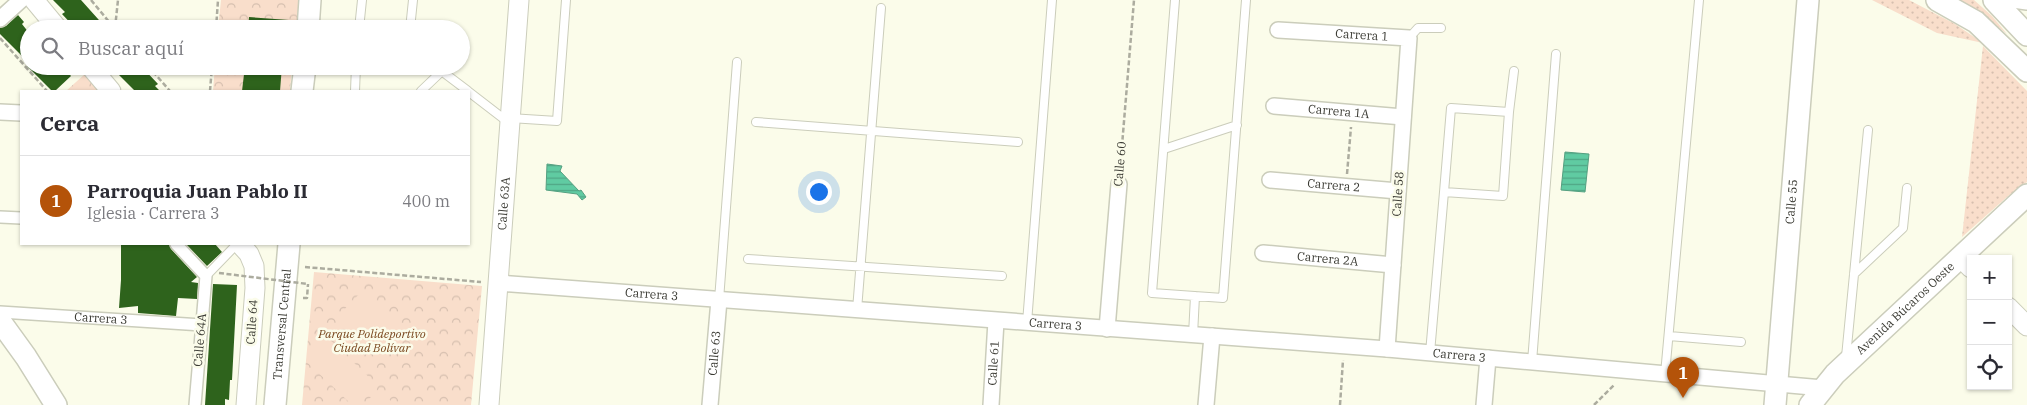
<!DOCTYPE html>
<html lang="es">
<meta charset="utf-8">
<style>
body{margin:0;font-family:"IBM Plex Serif",serif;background:#f2f2f3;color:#2b2b33}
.controls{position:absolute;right:15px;bottom:15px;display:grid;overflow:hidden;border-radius:0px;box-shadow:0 1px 4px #0004}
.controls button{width:45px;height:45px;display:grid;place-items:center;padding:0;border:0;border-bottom:1px solid #e1e1e2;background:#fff;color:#2b2b33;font:25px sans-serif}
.you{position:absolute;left:818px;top:191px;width:18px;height:18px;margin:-12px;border:4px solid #fff;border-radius:50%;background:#1a73e8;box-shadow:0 0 0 8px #1a73e833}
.badge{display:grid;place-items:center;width:32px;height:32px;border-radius:50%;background:#b45309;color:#fff;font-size:16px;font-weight:700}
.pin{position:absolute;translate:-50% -41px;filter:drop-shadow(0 1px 2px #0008)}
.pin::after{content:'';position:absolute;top:26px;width:18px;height:15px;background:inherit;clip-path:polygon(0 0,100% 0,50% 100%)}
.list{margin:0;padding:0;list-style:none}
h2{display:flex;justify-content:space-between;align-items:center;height:65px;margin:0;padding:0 20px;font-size:21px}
h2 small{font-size:16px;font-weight:400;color:#7c7c81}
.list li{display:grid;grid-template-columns:32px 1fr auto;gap:15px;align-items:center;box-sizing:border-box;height:90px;padding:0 20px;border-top:1px solid #e1e1e2}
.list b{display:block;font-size:19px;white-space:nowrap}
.list p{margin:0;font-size:16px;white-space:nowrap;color:#7c7c81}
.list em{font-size:16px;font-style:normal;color:#7c7c81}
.icon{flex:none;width:28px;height:28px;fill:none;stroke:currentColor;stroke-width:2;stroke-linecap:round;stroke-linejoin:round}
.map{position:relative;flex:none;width:2027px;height:405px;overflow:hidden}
.search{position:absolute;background:#fff;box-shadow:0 1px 4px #0004;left:20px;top:20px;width:450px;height:55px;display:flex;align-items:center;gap:12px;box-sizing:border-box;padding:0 18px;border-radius:28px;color:#7c7c81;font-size:19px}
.panel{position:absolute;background:#fff;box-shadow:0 1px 4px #0004;left:20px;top:90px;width:450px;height:155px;border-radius:0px}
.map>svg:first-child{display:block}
</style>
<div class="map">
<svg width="2027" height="405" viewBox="0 0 2027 405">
<defs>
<pattern id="grass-dots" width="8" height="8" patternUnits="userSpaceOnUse" patternTransform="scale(1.25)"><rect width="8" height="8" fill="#f9decb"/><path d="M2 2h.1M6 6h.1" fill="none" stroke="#d6bfaf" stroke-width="1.8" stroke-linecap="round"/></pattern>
<pattern id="park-crowns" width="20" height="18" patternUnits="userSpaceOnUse" patternTransform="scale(1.25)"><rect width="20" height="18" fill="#f9decb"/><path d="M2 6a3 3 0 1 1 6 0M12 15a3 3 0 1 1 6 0" fill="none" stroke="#d6bfaf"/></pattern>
<pattern id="water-rules" width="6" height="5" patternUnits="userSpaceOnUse" patternTransform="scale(1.25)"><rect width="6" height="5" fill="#60cba2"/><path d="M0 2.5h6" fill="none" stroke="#50a685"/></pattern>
</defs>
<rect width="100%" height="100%" fill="#fbfcea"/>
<path fill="url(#grass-dots)" d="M1872,0H1909L1955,24L1983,43L1937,33Z
M1960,0H1974L1992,16L2007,34L1982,14Z
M1983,46L2027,91V182L2007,197L1962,237Z"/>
<path fill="url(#park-crowns)" d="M221,0H299L296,29H218Z
M215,66H292L290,91H213Z
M86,73L102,91H66Z
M314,272L482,286L471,405H302Z"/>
<path fill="#f9decb" d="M361,292L407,336L385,359L339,315Z
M328,338L374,382L352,405L306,361Z
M379,389L395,405H363Z"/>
<path fill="url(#water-rules)" stroke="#55a081" d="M1565,152L1589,154L1585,192L1561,190Z
M547,164L562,166L560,171L579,191L581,190L586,197L582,200L577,194L546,190Z"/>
<path fill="#2e631c" d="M53,0H81L107,29H76L62,14L65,12Z
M18,15L24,22L22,24L29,33V63L0,34V28L6,26Z
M249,17L289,20L288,29H248Z
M27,66H63L71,76L55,91H52Z
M123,66H141L158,84L155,86L160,91H135L117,73Z
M245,66H282L280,91H242Z
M121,244H169L171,249L197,277L191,282L198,283L197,299L178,298L176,316L138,313V306L119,308L121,280Z
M186,244H215L222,252L207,266Z
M213,284L237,285L232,380H230L229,400L225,399V405H205Z"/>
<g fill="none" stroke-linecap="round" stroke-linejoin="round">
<g stroke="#cbcdbb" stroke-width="10">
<path id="service" d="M1175,0L1152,293L1223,298L1246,0
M359,29L362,0
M410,29L413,0
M1409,38L1418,28H1441
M435,66L468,91
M355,91L356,66
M421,91L442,71
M469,92L508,122
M1451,108L1509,112L1503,196L1444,192Z
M1509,112L1514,71
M510,118L557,121L566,0
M756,122L1018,142
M1164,149L1237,125
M748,259L1002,276
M1854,274L1903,228L1907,188
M206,276L237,244
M719,300L737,62
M857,310L881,8
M1027,323L1052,0
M1193,335L1195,296
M1669,336L1741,342
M1430,353L1444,192
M1846,357L1868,130
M1532,362L1556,54
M1665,374L1699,0"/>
</g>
<g stroke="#cbcdbb" stroke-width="14">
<g id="pedestrian">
<path d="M0,217L21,218"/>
<path d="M176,244L206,276L195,405"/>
<path id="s1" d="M0,312L202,325"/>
</g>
</g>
<g stroke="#cbcdbb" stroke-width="18">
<g id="minor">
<path d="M2013,0L2027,2"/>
<path d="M0,19L21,0"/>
<path id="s2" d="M1278,30L1409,38L1387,349"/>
<path id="s3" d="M1274,106L1403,117"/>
<path d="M0,112L21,113"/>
<path id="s4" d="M1270,180L1398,191"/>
<path id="s5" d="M1263,253L1393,265"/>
<path id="s6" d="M498,283L1387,349L1823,388"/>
<path d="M1107,329L1119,184"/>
<path id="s7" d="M710,405L719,300"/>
<path id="s8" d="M991,405L996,321"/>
<path d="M1206,405L1212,336"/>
<path d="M1484,405L1488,358"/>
</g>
</g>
<g stroke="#cbcdbb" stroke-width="21">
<g id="tertiary">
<path d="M34,0L58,29"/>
<path d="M90,66L111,91"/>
<path d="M240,244L249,254L254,266L255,288L246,405"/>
<path d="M1960,257L1971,268"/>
<path d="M2008,307L2027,326"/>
<path id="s9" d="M489,405L519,0"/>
</g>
</g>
<g stroke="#cbcdbb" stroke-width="24">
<g id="secondary">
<path d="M1937,0L1976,22L2027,71"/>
<path d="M1994,0L2027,35"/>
<path d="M308,29L310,0"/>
<path d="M302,91L305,66"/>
<path d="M0,321L26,357L56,405"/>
<path id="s10" d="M275,405L289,244"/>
<path id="s11" d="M1775,405L1808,0"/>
<path id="s12" d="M1810,405L1835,374L2027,195"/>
</g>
</g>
<path stroke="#acac9f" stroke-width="2.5" stroke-dasharray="5 2.5" stroke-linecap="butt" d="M91,0L115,29
M115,28L118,0
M216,29L218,0
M0,38L47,91
M148,66L170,91
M210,91L212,66
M1120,170L1134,0
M1347,174L1351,127
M305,267L481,282
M303,298H307L308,284
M1340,405L1343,360
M1594,405L1615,384"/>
<use href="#service" stroke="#fff" stroke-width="8"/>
<use href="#pedestrian" stroke="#fff" stroke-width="11"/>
<use href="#minor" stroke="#fff" stroke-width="15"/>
<use href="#tertiary" stroke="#fff" stroke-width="19"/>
<use href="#secondary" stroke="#fff" stroke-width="21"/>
<path stroke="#acac9f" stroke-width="2.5" stroke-dasharray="5 2.5" stroke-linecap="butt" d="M219,273L308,284"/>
</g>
<g text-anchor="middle" stroke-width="5" stroke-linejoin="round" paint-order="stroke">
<g font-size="12" fill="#3b3b34" stroke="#fbfcea">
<text dy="4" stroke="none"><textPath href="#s2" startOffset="84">Carrera 1</textPath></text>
<text dy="4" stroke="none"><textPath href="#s3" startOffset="65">Carrera 1A</textPath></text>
<text transform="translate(1120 164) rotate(-85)" y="4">Calle 60</text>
<text dy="4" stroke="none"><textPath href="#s4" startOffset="64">Carrera 2</textPath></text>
<text transform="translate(1398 194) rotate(-86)" y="4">Calle 58</text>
<text dy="4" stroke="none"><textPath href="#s9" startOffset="202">Calle 63A</textPath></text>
<text dy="4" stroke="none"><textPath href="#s11" startOffset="204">Calle 55</textPath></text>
<text dy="4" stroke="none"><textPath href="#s5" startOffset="65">Carrera 2A</textPath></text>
<text dy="4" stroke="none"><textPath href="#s6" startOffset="154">Carrera 3</textPath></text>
<text dy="4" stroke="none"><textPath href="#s12" startOffset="136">Avenida Búcaros Oeste</textPath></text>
<text dy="4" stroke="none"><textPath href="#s1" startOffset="101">Carrera 3</textPath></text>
<text transform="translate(252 322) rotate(-86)" y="4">Calle 64</text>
<text dy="4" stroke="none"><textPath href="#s10" startOffset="81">Transversal Central</textPath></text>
<text dy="4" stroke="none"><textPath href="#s6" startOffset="559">Carrera 3</textPath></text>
<text transform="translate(200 340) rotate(-85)" y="4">Calle 64A</text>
<text dy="4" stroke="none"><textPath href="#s7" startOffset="52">Calle 63</textPath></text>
<text dy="4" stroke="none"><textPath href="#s6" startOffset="964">Carrera 3</textPath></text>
<text dy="4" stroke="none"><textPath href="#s8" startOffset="42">Calle 61</textPath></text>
</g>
<g font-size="12" font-style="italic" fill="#7a481f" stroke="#fbfcea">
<text x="372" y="338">Parque Polideportivo<tspan x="372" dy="14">Ciudad Bolívar</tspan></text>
</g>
</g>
</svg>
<div class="controls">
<button>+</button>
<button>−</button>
<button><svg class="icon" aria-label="locate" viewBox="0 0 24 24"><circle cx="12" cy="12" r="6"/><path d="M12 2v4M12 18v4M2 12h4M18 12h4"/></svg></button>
</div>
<div class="you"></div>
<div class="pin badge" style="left:1683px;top:398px">1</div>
<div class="search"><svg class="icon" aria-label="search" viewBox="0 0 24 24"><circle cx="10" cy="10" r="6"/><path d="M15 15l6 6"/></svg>Buscar aquí</div>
<section class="panel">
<h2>Cerca<small></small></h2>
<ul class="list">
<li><span class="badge">1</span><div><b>Parroquia Juan Pablo II</b><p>Iglesia · Carrera 3</p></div><em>400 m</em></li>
</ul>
</section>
</div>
